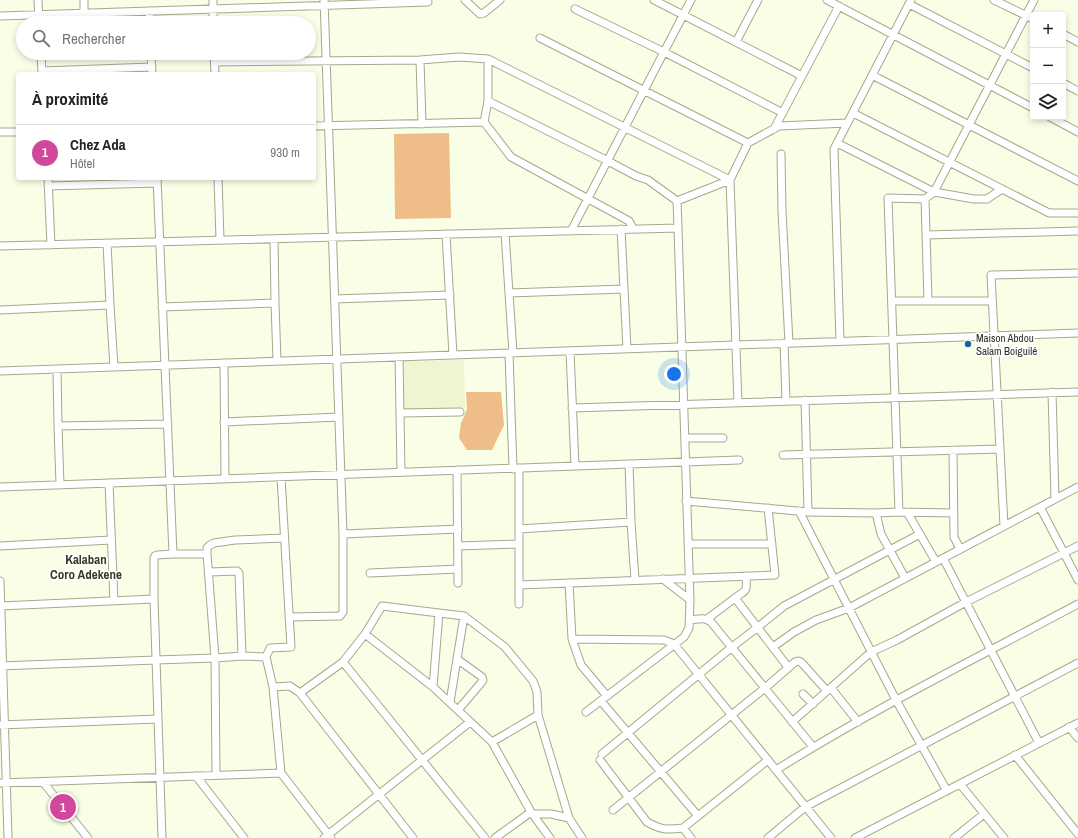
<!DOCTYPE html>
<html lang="fr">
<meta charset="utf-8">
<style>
body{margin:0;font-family:"Archivo Narrow",sans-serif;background:#f2f2f2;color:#222}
.controls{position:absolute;right:12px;top:12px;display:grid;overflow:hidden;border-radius:4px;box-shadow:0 2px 6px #0003}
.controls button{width:36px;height:36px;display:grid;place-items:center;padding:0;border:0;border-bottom:1px solid #e0e0e0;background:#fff;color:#222;font:20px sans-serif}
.you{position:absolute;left:674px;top:374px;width:14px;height:14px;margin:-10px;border:3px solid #fff;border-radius:50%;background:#1a73e8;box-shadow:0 0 0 6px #1a73e833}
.badge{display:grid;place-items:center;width:26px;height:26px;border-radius:50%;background:#1b6598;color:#fff;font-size:13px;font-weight:700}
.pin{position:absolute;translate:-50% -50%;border:2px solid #fff;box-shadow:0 1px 4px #0006}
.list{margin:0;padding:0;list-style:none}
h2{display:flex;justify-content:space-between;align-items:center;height:52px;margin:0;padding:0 16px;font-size:17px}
h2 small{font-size:13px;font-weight:400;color:#767676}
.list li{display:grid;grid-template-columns:26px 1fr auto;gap:12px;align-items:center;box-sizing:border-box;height:56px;padding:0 16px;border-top:1px solid #e0e0e0}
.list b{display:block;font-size:15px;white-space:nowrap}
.list p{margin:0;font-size:13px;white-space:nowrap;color:#767676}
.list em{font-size:13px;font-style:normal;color:#767676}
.icon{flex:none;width:22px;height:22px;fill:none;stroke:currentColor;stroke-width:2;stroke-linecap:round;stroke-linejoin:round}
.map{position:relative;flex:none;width:1078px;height:838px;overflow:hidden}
.search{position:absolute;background:#fff;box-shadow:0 2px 6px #0003;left:16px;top:16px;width:300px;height:44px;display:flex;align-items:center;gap:10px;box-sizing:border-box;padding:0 14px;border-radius:22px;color:#767676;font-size:15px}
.panel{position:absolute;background:#fff;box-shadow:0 2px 6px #0003;left:16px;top:72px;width:300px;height:108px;border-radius:4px}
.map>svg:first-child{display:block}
</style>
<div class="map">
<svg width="1078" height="838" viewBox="0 0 1078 838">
<rect width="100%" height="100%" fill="#f9ffe7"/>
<path fill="#edf6d0" d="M464,360L465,409L402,410L401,361Z"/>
<path fill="#efbd87" d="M449,133L451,218L395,219L394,134Z
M466,392H501L504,425L492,450H467L459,438L461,423L467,409Z"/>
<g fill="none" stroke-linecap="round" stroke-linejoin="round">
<g stroke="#a3a98d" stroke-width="9">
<path id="minor" d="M38,0L39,23
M84,0V14
M213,0V23
M465,0L480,14L484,13L500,0
M654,0L802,76
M827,0L1033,108
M994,0L1033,19
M909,4L1033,68
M575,9L664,52L783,113
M149,11L150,23
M0,16L428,2
M1063,34L1078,42
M540,38L748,143L779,126L847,123
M736,42L758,0
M41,53L42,74
M151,53L152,74
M214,53L215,74
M488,59V101L484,122L511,157L629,221L633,229
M420,60L422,124
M215,62L420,60L459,57L488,59L730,180
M42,71L152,67
M872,75L1078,181
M1063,83L1078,91
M488,101L608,161L636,176L648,180L677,201L678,228L690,600L689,628L684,637L586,712
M853,113L1049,213H1078
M1050,117L1078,132
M314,126L484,122
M774,129L839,6
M0,132H18
M837,143L934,192L1034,0
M781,154L782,211L789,343
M48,178L51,245
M157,178L173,554
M218,178L220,240
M48,186L157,183
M925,199L928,301
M677,201L730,180
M621,229L627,349
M571,231L691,0
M505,233L513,353
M446,234L453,355
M926,235L1078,231
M274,239L275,303L277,361
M107,243L110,305L114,367
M0,246L678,228
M509,293L624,289
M335,299L450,295
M892,301H992
M162,307L275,303
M0,310L110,305
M840,341L834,149L911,0
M784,343L786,401
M570,351L575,466
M509,353L513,469
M399,357L401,472
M224,363L225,479
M57,369L58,426L60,485
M0,371L1078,333
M1052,392L1055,499
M805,400L808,512
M738,403L730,180L748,143
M572,408L1078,392
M400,413L460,412
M224,422L339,417
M58,426L168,424
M685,438H723
M953,450L954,537L960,549
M783,455L1000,449
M629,464L631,522L635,580
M457,470L458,583
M281,477L291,647L270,648L266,657L273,687L281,773L331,838
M109,483L114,601
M0,487L739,460
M686,501L808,512L876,513L899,512L954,513
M1040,507L1078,580
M799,511L896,700L947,791
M899,512L888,198L925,199L934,192L974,199H987L1002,189
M907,512L936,562
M876,513L881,534L905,578
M1004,526L991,275L1078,273
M519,529L631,522
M343,534L458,529
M688,544H772
M0,546L111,540
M458,546L519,544
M207,554V548L210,545L214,543L235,540L284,538
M943,558L1039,743
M209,572L237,571L239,573L242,656
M370,573L458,569
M746,576C747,593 747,589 735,598L788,667
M663,579L690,600
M0,581L8,838
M569,583L572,639L581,665L607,696
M519,585L775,575L768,508
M519,604V468
M0,606L154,599
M439,613L464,616L505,647L533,681L537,692L538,715L569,818L582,838
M289,617L340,616L343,612V534L324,0
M707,619L735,598
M690,620C698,619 705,617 711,622L813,747
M365,634L433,687L492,742L531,812L550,838
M572,639L664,640L674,644L831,838
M773,647L794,632L816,620L849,608L1078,487
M457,659L482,677L483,680L481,683L458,710
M343,662L485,838
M0,666L156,660L215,658L242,656L266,657
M273,687L290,686L300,693L413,838
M831,688L858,722
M300,693L343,662L365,634L382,606L439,613L433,687
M803,694L813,704
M601,701L698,816
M450,702L464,616
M792,722L871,652L897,640L966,602L1078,546
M0,725L158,719
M1069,727L1078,738
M492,742L538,715
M602,754L732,647L758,627L784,606L920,534
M1015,755L1078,834
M600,760L647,822C661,830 667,830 683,828L768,760
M776,770C873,709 977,658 1078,604
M196,776L244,838
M43,782L88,838
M0,783L281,773
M960,784L1004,838
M613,810L765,688L795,662L798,661L801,662L827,691
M532,814H551L569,818
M683,828L691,838
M162,838L154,599V558L155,556L157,555L173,554H207L215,658L216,775
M324,838L470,722
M495,838L531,812
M768,838L805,807L1078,663
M855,838L1078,723
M954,838L984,814"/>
</g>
<use href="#minor" stroke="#fff" stroke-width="7"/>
</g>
<circle fill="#1b6598" stroke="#fff" stroke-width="1.5" cx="968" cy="344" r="4"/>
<g text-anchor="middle" stroke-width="3.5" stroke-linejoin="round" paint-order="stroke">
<g font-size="11" fill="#2d3025" stroke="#fff" text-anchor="start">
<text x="976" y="342">Maison Abdou<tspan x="976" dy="13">Salam Boiguilé</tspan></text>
</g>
<g font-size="13" font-weight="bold" fill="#373c23" stroke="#fff">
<text x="86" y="564">Kalaban<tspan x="86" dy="15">Coro Adekene</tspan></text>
</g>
</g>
</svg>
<div class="controls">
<button>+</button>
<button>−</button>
<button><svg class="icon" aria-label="layers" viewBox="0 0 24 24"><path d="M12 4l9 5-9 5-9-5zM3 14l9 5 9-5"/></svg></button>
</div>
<div class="you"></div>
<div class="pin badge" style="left:63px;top:807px;background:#d1479c">1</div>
<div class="search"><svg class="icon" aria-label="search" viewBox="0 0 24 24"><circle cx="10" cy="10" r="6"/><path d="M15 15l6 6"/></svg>Rechercher</div>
<section class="panel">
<h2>À proximité<small></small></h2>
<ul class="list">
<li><span class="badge" style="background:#d1479c">1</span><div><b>Chez Ada</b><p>Hôtel</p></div><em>930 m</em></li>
</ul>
</section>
</div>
